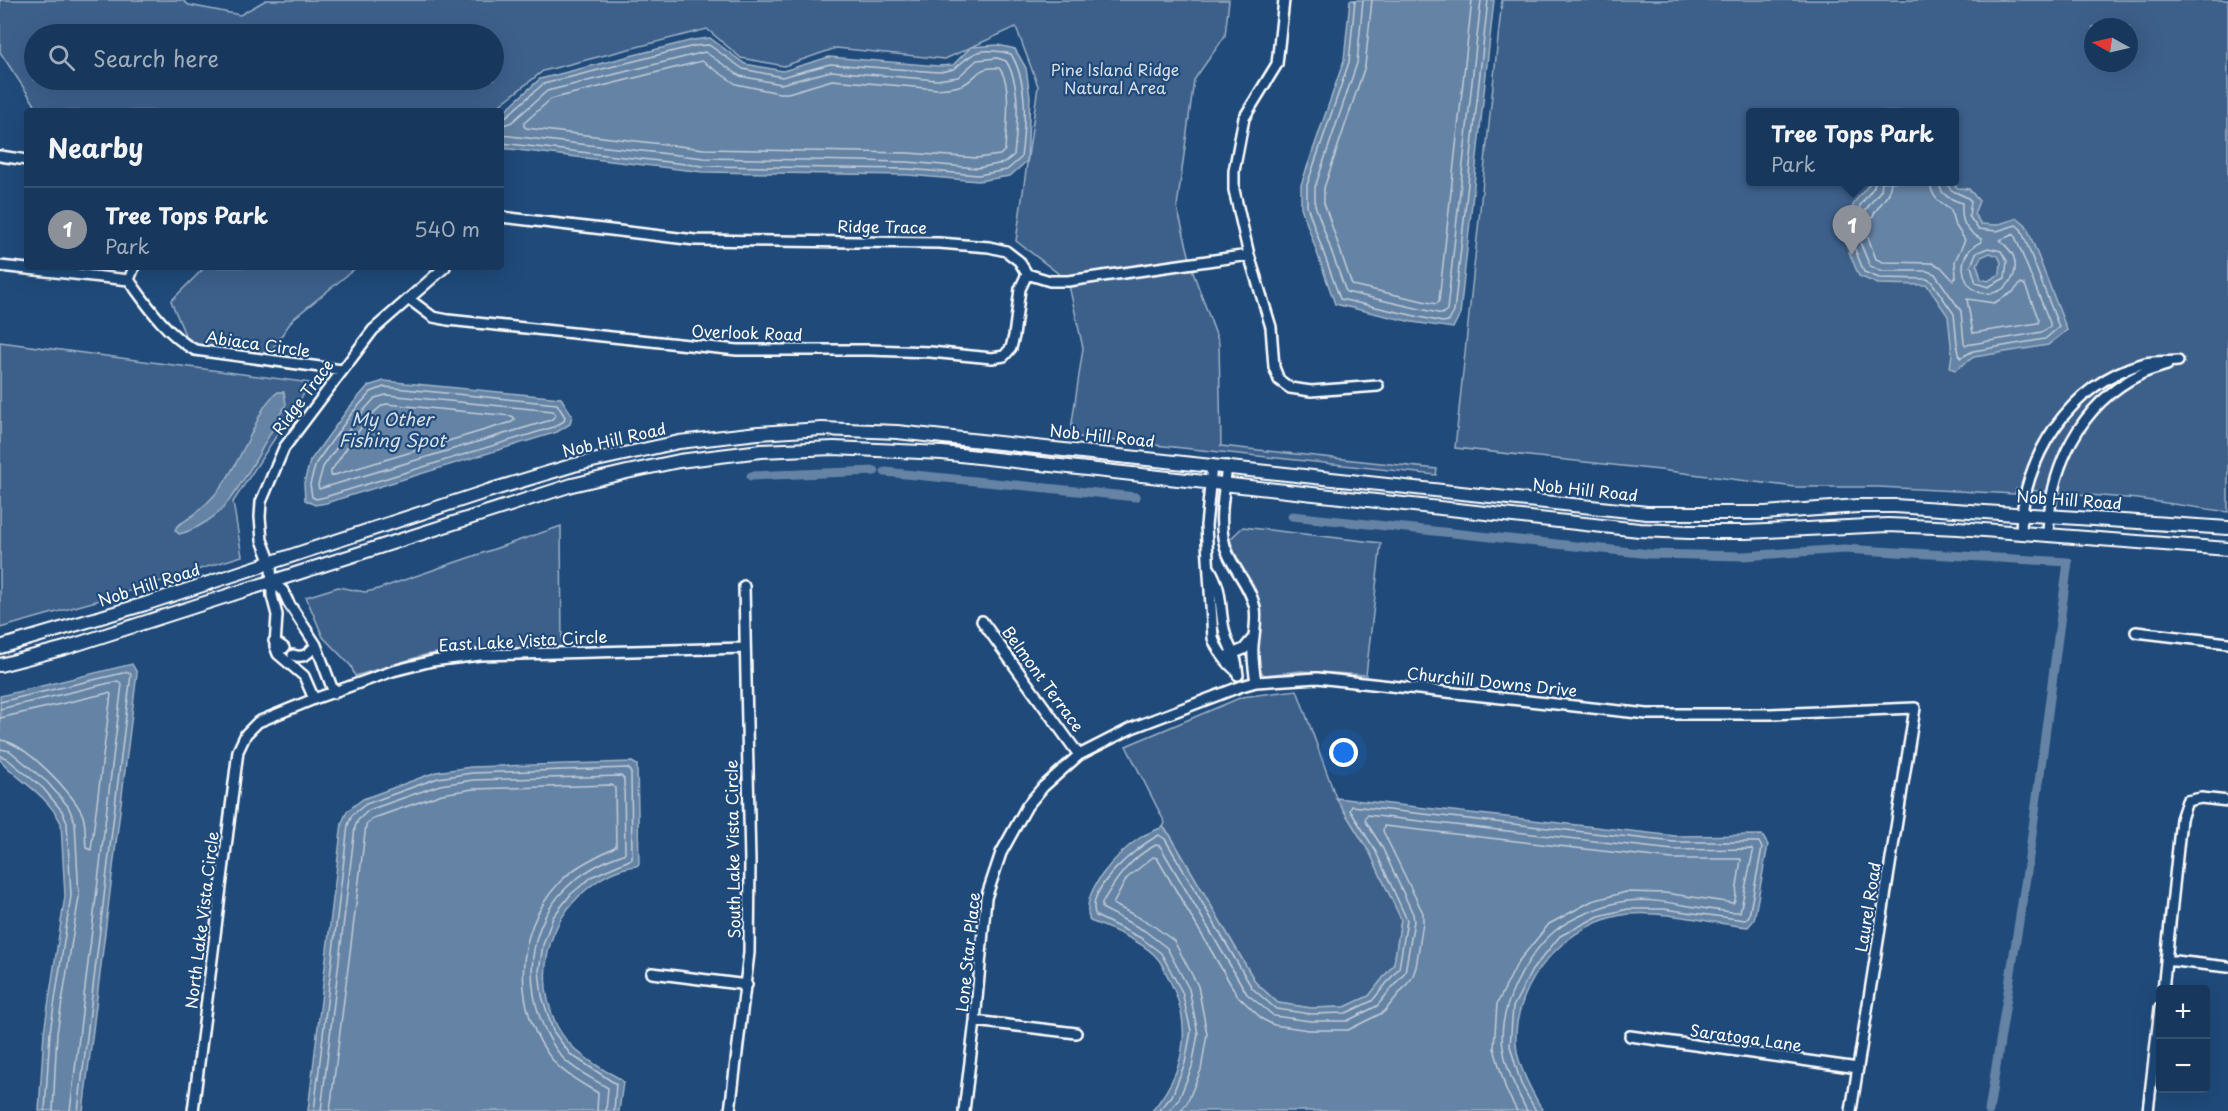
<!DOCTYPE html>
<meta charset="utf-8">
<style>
body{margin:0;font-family:"Playpen Sans",sans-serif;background:#203f62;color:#f1f3f6}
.controls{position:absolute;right:18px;bottom:18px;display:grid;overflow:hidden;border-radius:6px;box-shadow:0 6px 24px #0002}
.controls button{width:54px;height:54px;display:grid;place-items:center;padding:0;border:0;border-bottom:2px solid #365272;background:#17385c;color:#f1f3f6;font:30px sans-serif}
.compass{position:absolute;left:2084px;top:18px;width:54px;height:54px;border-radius:50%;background:#17385c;box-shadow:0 6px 24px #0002;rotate:278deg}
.you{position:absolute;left:1344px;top:753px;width:21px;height:21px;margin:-15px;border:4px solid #fff;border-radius:50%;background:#1a73e8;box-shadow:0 0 0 9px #1a73e833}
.badge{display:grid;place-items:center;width:39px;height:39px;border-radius:50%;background:#8c9099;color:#fff;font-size:20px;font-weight:700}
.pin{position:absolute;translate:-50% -50px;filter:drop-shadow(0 2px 3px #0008)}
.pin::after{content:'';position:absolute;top:32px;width:21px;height:18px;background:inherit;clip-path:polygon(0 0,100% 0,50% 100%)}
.popup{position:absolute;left:1746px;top:108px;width:213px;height:78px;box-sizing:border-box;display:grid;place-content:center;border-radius:6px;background:#17385c;filter:drop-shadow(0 2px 4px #0005);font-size:20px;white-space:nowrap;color:#9eacbb}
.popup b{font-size:22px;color:#f1f3f6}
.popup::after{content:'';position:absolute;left:50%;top:100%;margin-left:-12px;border:12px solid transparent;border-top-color:#17385c}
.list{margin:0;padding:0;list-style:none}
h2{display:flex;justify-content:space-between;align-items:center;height:78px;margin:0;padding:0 24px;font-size:26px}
h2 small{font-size:20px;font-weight:400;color:#9eacbb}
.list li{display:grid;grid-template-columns:39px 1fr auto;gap:18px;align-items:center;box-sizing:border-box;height:84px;padding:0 24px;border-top:2px solid #365272}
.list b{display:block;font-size:22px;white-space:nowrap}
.list p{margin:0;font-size:20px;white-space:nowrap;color:#9eacbb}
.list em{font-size:20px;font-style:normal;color:#9eacbb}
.icon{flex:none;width:33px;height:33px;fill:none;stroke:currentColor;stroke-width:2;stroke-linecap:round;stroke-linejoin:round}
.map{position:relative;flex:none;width:2228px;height:1111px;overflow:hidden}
.search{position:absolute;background:#17385c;box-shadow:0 6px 24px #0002;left:24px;top:24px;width:480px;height:66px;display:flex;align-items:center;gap:15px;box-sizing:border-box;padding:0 21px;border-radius:33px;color:#9eacbb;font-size:22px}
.panel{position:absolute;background:#17385c;box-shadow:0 6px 24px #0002;left:24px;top:108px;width:480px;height:162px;border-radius:6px}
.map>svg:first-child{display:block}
</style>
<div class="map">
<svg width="2228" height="1111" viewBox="0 0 2228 1111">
<rect width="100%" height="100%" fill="#1f4a7a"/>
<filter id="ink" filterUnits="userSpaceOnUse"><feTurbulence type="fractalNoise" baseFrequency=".0167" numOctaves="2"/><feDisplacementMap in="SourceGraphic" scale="12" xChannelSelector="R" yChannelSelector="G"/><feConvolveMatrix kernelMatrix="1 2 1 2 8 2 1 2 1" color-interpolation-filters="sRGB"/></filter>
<g filter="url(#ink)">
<path fill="#3c618b" stroke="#9eb0c5" stroke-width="1.5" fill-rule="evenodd" d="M0,0H182L189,5L240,15L266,0H1229L1225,36L1194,80L1177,207L1194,275L1219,343L1221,446L1437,469L1436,475L1070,436L1083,348L1068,281L1016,241L1038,86L1016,27L945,59L836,48L784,66L741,58L707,29L543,71L492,111H39L0,52ZM34,34H494V80H34Z
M1502,0H2228V512L2138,499L2016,489L2015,494L1878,487H1795L1660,470L1455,448ZM2093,27H2129V63H2093ZM1750,112H1954V182H1750Z
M205,267H357L293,319L268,355L190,347L171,301Z
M0,342L311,383L233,502L242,556L114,596L0,628Z
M561,526L562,647L456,650L425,655L355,676L351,666L323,637L306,597L338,587L365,592L375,590Z
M1243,527L1381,543L1366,675L1301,671L1264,675C1248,658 1262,631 1261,612C1258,586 1237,566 1230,539Z
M1297,690L1336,798L1370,853L1401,919L1394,964L1369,996L1345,1007L1311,1008L1278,1003L1256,983L1170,835L1163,827L1165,823L1126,746L1242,697Z"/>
<path fill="#6583a4" stroke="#a3b5c8" stroke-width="1.5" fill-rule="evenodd" d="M1350,0H1494L1460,314L1453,328L1412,322L1335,304L1301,207V185L1344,60Z
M710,38L745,64L783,71L829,57L938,66L953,65L971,47L998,45L1015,49L1026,68L1030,97L1027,161L1010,176L978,181L908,175L703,172L501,148V114L540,79L693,40Z
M1871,182H1950L1958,188L1969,189L1979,201L1974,214L1981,224L1996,225L2018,218L2026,225L2067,330L2048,345L1974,357L1955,370L1950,368L1952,354L1948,316L1927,285L1878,284L1859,276L1841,233L1855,201ZM1990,253L1998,256L2001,262L2000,274L1988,281L1981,279L1977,265L1981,257Z
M384,381L561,398L572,415L570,424L557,432L326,503L315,505L305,500L304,483L310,461L348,409L368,386Z
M278,392H284L286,404C267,439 248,478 223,508C213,519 193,531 179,534L175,530L177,526C217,502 231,475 251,434C259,418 263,403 278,392Z
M132,664L137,673L83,1111H39L44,1032L65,896L61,823C47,794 21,783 0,760V696Z
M632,762L637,765L639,864L636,866C618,868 601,877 587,889C546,923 534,978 557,1026C567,1046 586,1059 604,1070C610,1074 618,1076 623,1082L619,1111H308L342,823L347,811L363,799L436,772L471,767Z
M1336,798L1675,836L1762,835L1768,845L1754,920L1748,927C1709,923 1668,911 1629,914C1568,920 1513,982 1516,1043C1517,1065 1532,1092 1543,1111H1152C1186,1070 1194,1027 1169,979C1166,973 1163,965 1158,959C1146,943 1109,928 1090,921C1078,892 1119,852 1141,837C1148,833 1156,830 1163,827L1170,835L1256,983L1278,1003L1311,1008L1345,1007L1369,996L1394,964L1401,919L1370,853Z"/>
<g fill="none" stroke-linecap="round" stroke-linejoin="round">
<path stroke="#c1cddb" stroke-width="1.5" d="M1355,0L1349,62L1307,185V206L1340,299L1442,322L1449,321L1454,312L1488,0
M1363,0L1357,63L1315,187V205L1346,292L1442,314L1447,310L1481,0
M1372,0L1365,66L1324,188V203L1352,285L1436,304L1439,301L1472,0
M702,61L736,84L779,93H788L832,80L938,89C945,88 954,88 962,85C979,78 975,66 999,68C1013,84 1006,129 1005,150L1000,155L977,158L908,153L704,149L526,128L524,126V123L551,99Z
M501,118L507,116L543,84L694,46L709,45L743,69L782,77L830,64L938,72C961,70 955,65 972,55C982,48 1001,51 1011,54C1029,84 1025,125 1021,158L1007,170L978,175L908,169L703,166L501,143
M501,126L512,122L547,91L705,52L740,76L781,84L831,71L937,80L958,77L977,60L997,58L1006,61C1022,86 1017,126 1014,155L1004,163L977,168L908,162L704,158L501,135
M1875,182L1874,187L1861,204L1848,232L1864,272L1879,278L1927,279L1931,281L1954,314L1957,344L1960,358L1973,351L2045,339L2059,327L2021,229L2016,225L1997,231L1978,229L1969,216L1971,201C1964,192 1949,195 1947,182
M1882,182L1881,190L1867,208L1856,233L1870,266L1881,271H1927L1935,274L1961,311L1964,343L1966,345L2042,332L2050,327V323L2014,234L2000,240C2005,246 2012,250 2014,258C2024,294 1967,311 1963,268C1963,256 1970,247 1981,242V239C1964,229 1961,222 1962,203C1951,199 1940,196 1939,182
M1891,182L1889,193L1875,212L1866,232L1876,259L1883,262L1932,263L1941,267L1953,280L1956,277L1955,261L1965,240L1954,223L1951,210C1939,203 1931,196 1930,182
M1988,248L2001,251L2007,261L2005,278L1988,287L1976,283L1971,266L1976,253Z
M2021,283L2025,285L2039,320L2038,323L1973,333L1967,299L1994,303L2013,292Z
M384,387L557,404L565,417L564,421L554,427L325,497L316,499L312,497L310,484L316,463L352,413L371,392Z
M386,395L553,411L556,415L551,420L319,489L318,485L323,467L358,417L375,398Z
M386,404L512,416L515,419L512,422L331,476V471C342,456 370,409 386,404Z
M0,702L127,672L131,674L78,1111
M0,709L118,681L122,684L70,1111
M0,718L108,693L111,694L91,850L86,848C85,838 86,826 83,816C75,794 23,741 0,740
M0,749L10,751L47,782L68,806L75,822L79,897L57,1033L53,1111
M0,756L6,758L43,788L62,811L67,823L71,896L50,1032L45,1111
M314,1111L348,825L352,815L366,804L438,778L472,773L628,768L631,771L632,859L593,876L571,894L553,917L543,945L539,971L542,996L553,1031L570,1054L616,1084L614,1111
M321,1111L355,827L358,820L369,810L440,785L473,780L621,776L624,779L625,853C620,856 614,857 608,860C593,867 578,876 566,888C520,933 523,1009 562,1057C573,1070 594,1079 608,1088L606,1111
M330,1111L366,825L374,818L442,794L473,789L612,785L615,788L616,846C596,858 575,865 559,883C512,933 512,1014 556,1064C567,1076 585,1085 598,1093L597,1111
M1159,1111L1172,1096L1185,1063L1191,1031L1182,992L1161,953L1141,938L1096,916C1083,890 1138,846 1159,835L1165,839L1252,988L1276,1009L1311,1014L1346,1013L1372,1001L1399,968L1407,920L1375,850L1350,810L1352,806L1674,842H1759L1762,848L1749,916L1745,920L1664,909H1628L1599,916L1560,936L1532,970L1513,1007L1510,1046L1521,1084L1536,1111
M1169,1111L1179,1099L1192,1067L1198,1034L1189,989L1167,948L1145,931L1102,908V903C1116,879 1131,857 1156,845L1160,846L1247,994L1274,1016L1310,1021H1347L1377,1006L1405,972L1414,921L1413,914L1382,847L1365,820L1367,815L1673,850L1752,849L1753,852L1740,912C1703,912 1665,897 1627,901C1607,903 1571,918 1556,930C1527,954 1497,1009 1503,1047C1506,1070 1517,1091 1527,1111
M1181,1111L1187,1103L1201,1070L1207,1034L1198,986L1174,941L1151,924L1113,904L1127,878L1153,857L1157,858L1237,995L1262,1019L1274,1025L1309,1030H1348L1384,1012L1412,978L1416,967L1423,922V913L1383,831L1384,826L1672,859H1741L1735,900L1733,903L1665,893L1626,892L1592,901L1549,924L1518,962L1497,1004L1494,1048L1506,1090L1517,1111"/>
<path stroke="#6583a4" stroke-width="9" d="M885,472L1136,497
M751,476L875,471
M1292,516L1650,554L1744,556L1844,549L2068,562L2028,865L1989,1111"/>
<g stroke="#fff" stroke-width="14">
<path id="minor" d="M1284,0L1277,64L1244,118L1234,171V190L1249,255L1271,327L1274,367L1279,380L1290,388L1311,391L1378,386
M0,156L27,160
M501,217L695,240L939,243L989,247L1006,251L1019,261L1027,274L1050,281H1068L1249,255
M0,266L129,280
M129,280C147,305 167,335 195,350L342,370
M129,280L134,267
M409,299L433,317L448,320L737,350H870L930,352L992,358L1004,356L1011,348L1014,336L1020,289L1027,274
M1212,465L1206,526L1213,638C1216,648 1228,665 1237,671
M1227,466C1224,494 1216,528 1228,554C1236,572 1251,588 1255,608C1257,621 1254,633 1253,645C1252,658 1254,670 1256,682
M2021,533C2021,459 2070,382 2145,363C2156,361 2167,362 2178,361
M2048,535C2049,469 2079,404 2141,374C2149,370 2158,368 2167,365
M1210,569C1223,591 1219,606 1224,629C1226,641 1232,650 1236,661C1237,665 1237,670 1238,675
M271,580L283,591L288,602L316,645L334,693
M982,621L1079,755
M2136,632L2228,643
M274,641L284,648
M293,655C304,659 309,653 316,645
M1227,656L1244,649L1254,637
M314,699L304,676L278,654L275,646L277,615L272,596L271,563L262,540L260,517L261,502L284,448L373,330L445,267
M2166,960L2228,967
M652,973L747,985
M2163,990L2181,819L2187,801L2201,798L2228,801
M975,1021L1076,1033
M1630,1036L1858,1068
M193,1111L238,751L246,734L258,722L314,699L393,671L432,661L480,655L745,648
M730,1111L749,953L750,863L744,586
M964,1111L975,1021L986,898L1001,853L1027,806L1043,787L1079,755L1132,728L1242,686L1256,682L1317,678L1647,714H1771L1915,708L1851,1111
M2148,1111L2160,1008"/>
</g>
<g stroke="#fff" stroke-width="16">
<path id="major" d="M0,647L145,604L488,491L574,465L679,442L758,433L822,429L897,432L1647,513H1765L1858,506H1895L2228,528
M0,665L65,648L572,485L627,472L679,461L761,451L834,448L942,453L1639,530L1689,532H1746L1888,525L1958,528L2228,549"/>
</g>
<use href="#minor" stroke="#1f4a7a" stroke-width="9"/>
<use href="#major" stroke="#1f4a7a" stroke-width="12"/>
</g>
</g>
<g text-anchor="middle" stroke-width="4.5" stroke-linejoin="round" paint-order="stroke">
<g font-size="16" fill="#d8dfe8" stroke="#1f4a7a">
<text x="1115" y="76">Pine Island Ridge<tspan x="1115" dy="18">Natural Area</tspan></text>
</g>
<g font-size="16" fill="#fff" stroke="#1f4a7a">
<text transform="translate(882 227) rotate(1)" y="6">Ridge Trace</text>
<text transform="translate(747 333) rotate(2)" y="6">Overlook Road</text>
<text transform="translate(258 344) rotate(8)" y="6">Abiaca Circle</text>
<text transform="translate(303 397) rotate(-53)" y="6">Ridge Trace</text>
<text transform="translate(1102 436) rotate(6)" y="6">Nob Hill Road</text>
<text transform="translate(614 440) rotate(-13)" y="6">Nob Hill Road</text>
<text transform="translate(1585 490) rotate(6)" y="6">Nob Hill Road</text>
<text transform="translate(2069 500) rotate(4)" y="6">Nob Hill Road</text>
<text transform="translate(149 585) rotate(-18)" y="6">Nob Hill Road</text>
<text transform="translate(523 641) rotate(-3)" y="6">East Lake Vista Circle</text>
<text transform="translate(1043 679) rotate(54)" y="6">Belmont Terrace</text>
<text transform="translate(1492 682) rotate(6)" y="6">Churchill Downs Drive</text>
<text transform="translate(733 849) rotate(-91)" y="6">South Lake Vista Circle</text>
<text transform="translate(1868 907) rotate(-81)" y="6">Laurel Road</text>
<text transform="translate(202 920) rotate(-83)" y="6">North Lake Vista Circle</text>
<text transform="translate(968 952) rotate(-84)" y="6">Lone Star Place</text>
<text transform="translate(1746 1038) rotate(8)" y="6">Saratoga Lane</text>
</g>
<g font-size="18" font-style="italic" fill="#d8e0e8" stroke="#1f4a7a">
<text x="392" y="426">My Other<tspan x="392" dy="21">Fishing Spot</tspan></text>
</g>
</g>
</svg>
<div class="controls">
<button>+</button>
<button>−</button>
</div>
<svg class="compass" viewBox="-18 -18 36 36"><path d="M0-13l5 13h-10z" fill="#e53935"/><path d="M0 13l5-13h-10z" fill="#9eacbb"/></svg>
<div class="you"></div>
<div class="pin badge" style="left:1852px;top:255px">1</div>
<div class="popup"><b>Tree Tops Park</b>Park</div>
<div class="search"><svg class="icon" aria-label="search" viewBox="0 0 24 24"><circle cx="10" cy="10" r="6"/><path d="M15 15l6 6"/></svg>Search here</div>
<section class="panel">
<h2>Nearby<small></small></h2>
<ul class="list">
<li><span class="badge">1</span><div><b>Tree Tops Park</b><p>Park</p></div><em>540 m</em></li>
</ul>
</section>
</div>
